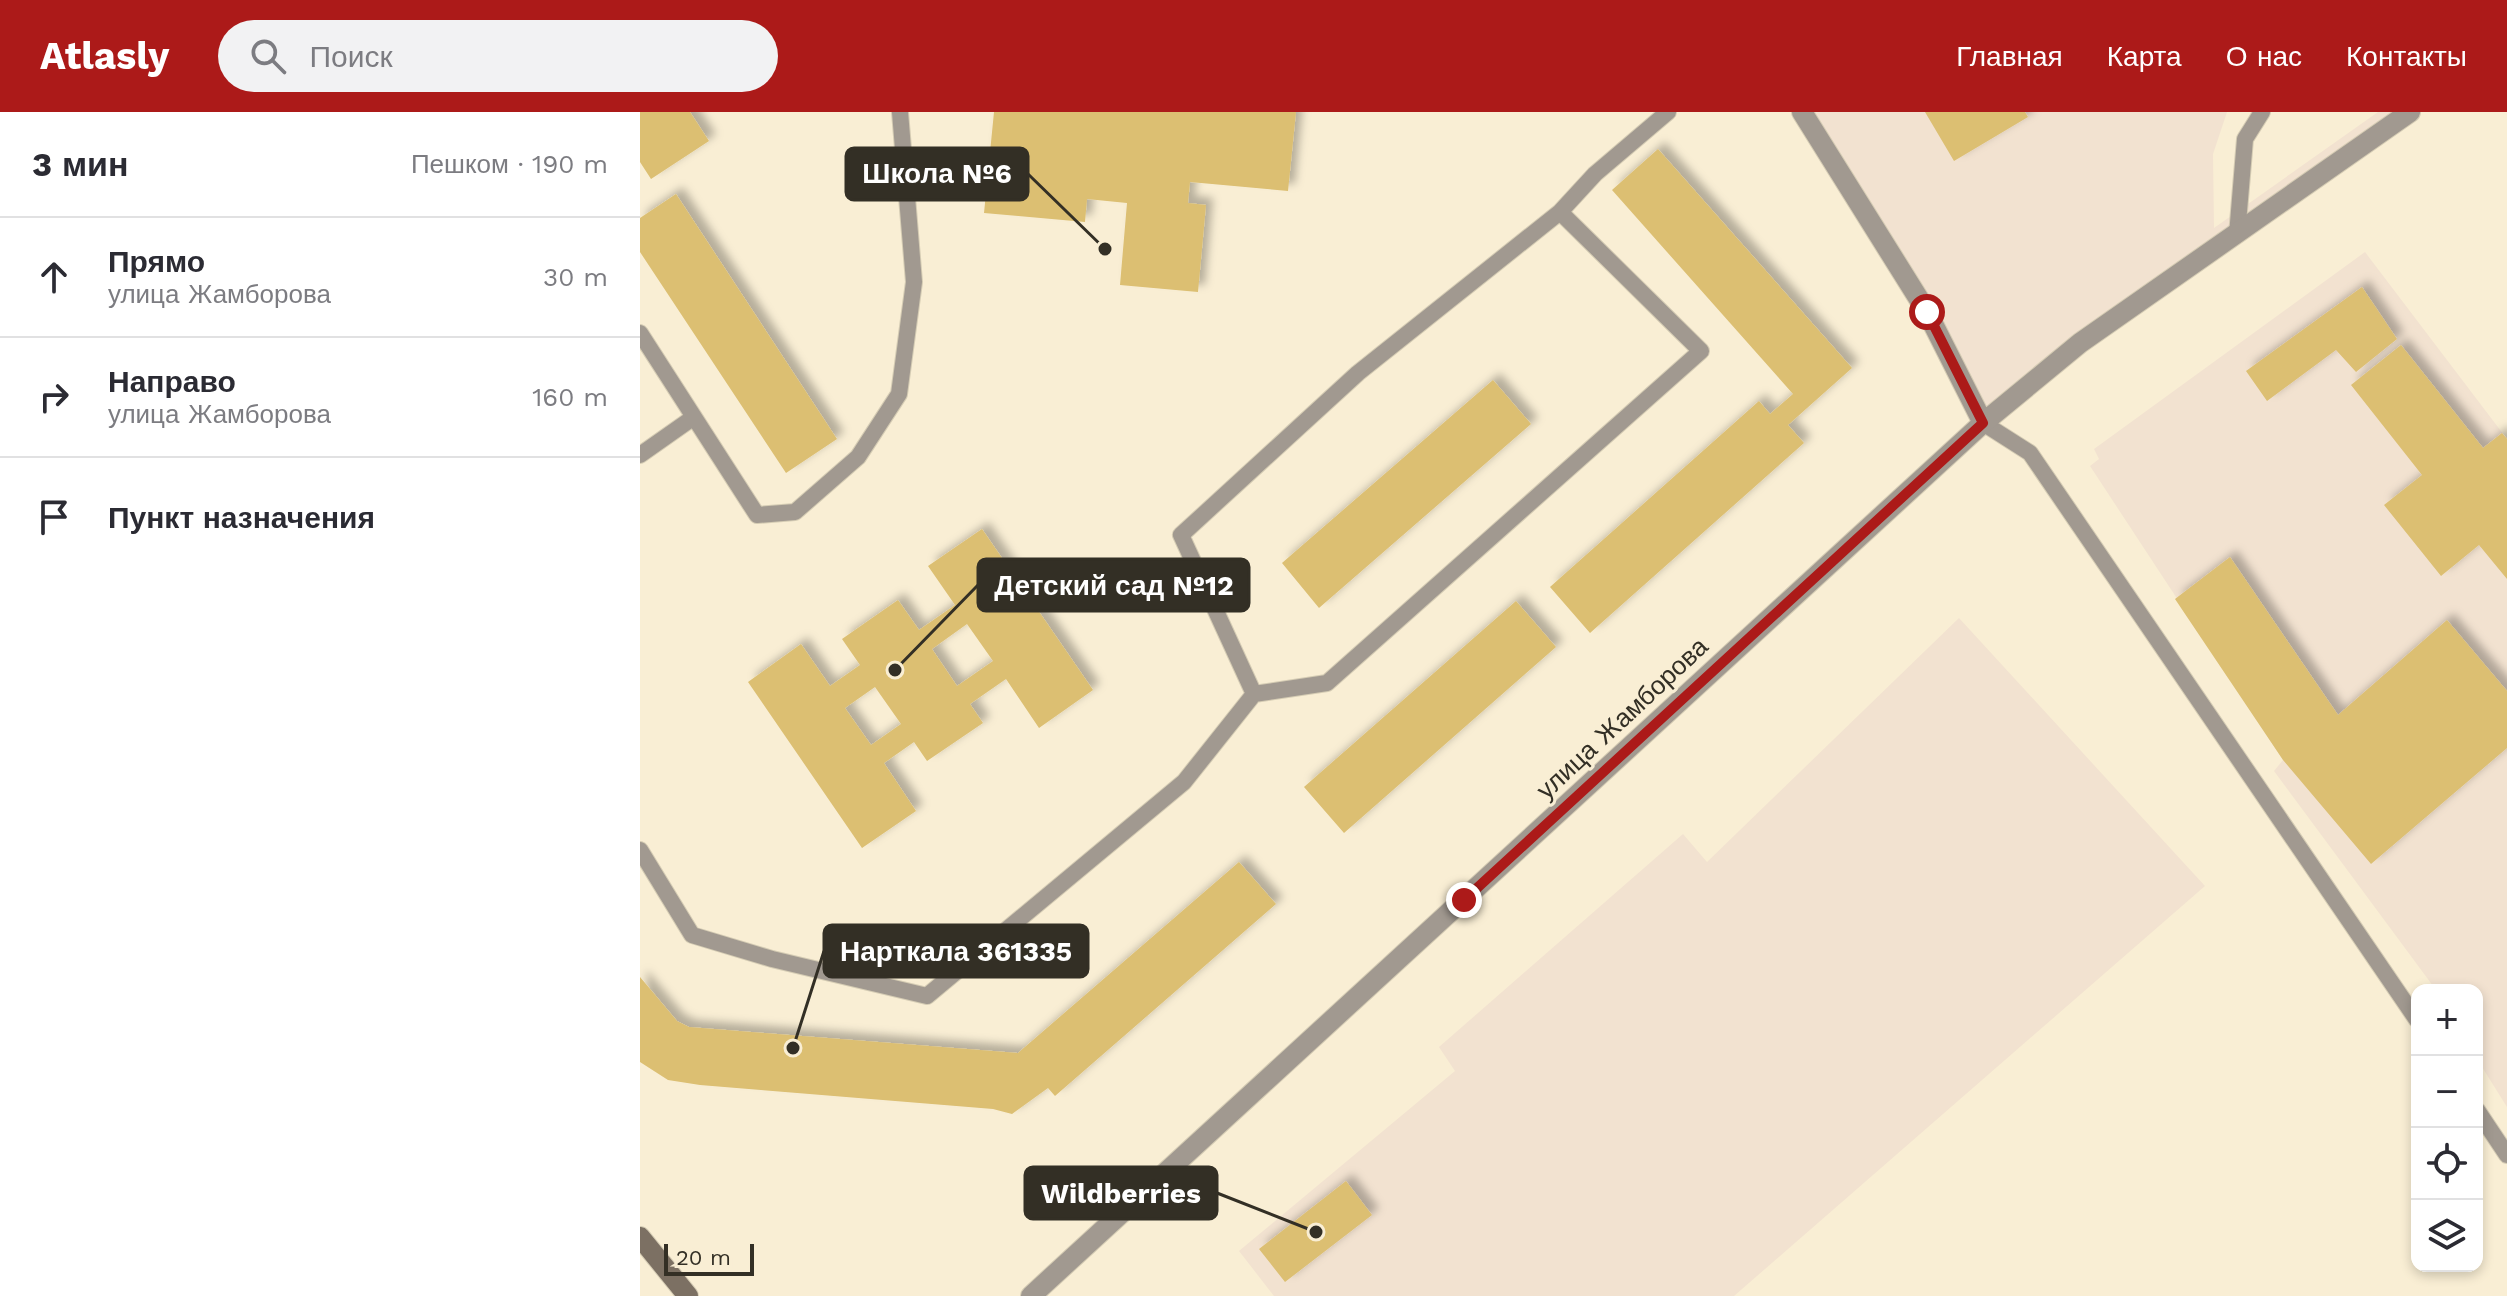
<!DOCTYPE html>
<html lang="ru">
<meta charset="utf-8">
<style>
body{margin:0;font-family:"Work Sans",sans-serif;background:#f2f2f3;color:#2b2b33}
.controls{position:absolute;right:24px;bottom:24px;display:grid;overflow:hidden;border-radius:16px;box-shadow:0 4px 12px #0003}
.controls button{width:72px;height:72px;display:grid;place-items:center;padding:0;border:0;border-bottom:2px solid #e1e1e2;background:#fff;color:#2b2b33;font:40px sans-serif}
.scale{position:absolute;left:24px;bottom:20px;width:90px;box-sizing:border-box;padding-left:8px;border:4px solid #332f25;border-top:0;font-size:22px;line-height:28px;white-space:nowrap;color:#332f25;-webkit-text-stroke:6px #f9eed4;paint-order:stroke}
.stop{position:absolute;width:24px;height:24px;margin:-18px;border:6px solid #ac1a19;border-radius:50%;background:#fff}
.stop.end{background:#ac1a19;border-color:#fff;box-shadow:0 2px 8px #0008}
.list{margin:0;padding:0;list-style:none}
h2{display:flex;justify-content:space-between;align-items:center;height:104px;margin:0;padding:0 32px;font-size:34px}
h2 small{font-size:26px;font-weight:400;color:#7c7c81}
.list li{display:grid;grid-template-columns:52px 1fr auto;gap:24px;align-items:center;box-sizing:border-box;height:120px;padding:0 32px;border-top:2px solid #e1e1e2}
.list b{display:block;font-size:30px;white-space:nowrap}
.list p{margin:0;font-size:26px;white-space:nowrap;color:#7c7c81}
.list em{font-size:26px;font-style:normal;color:#7c7c81}
.icon{flex:none;width:44px;height:44px;fill:none;stroke:currentColor;stroke-width:2;stroke-linecap:round;stroke-linejoin:round}
.map{position:relative;flex:none;width:1867px;height:1184px;overflow:hidden}
header{display:flex;align-items:center;gap:48px;box-sizing:border-box;height:112px;padding:0 40px;background:#ac1a19;color:#fff}
header strong{font-size:38px}
nav{display:flex;gap:44px;margin-inline-start:auto;font-size:28px}
.search{width:560px;height:72px;background:#f2f2f3;display:flex;align-items:center;gap:20px;box-sizing:border-box;padding:0 28px;border-radius:44px;color:#7c7c81;font-size:30px}
main{display:flex}
aside{flex:1;background:#fff}
.map>svg:first-child{display:block}
</style>
<header>
<strong>Atlasly</strong>
<div class="search"><svg class="icon" aria-label="search" viewBox="0 0 24 24"><circle cx="10" cy="10" r="6"/><path d="M15 15l6 6"/></svg>Поиск</div>
<nav><a>Главная</a><a>Карта</a><a>О нас</a><a>Контакты</a></nav>
</header>
<main>
<aside>
<h2>3 мин<small>Пешком · 190 m</small></h2>
<ul class="list">
<li><svg class="icon" aria-label="ahead" viewBox="0 0 24 24"><path d="M12 20V5M6 11l6-6 6 6"/></svg><div><b>Прямо</b><p>улица Жамборова</p></div><em>30 m</em></li>
<li><svg class="icon" aria-label="right" viewBox="0 0 24 24"><path d="M7 20v-9h11M14 6l5 5-5 5"/></svg><div><b>Направо</b><p>улица Жамборова</p></div><em>160 m</em></li>
<li><svg class="icon" aria-label="arrive" viewBox="0 0 24 24"><path d="M6 21V4h12l-3 4 3 4H6"/></svg><div><b>Пункт назначения</b></div></li>
</ul>
</aside>
<div class="map">
<svg width="1867" height="1184" viewBox="0 0 1867 1184">
<defs>
<filter id="shadow"><feDropShadow dx="7" dy="-7" stdDeviation="4" flood-color="#0004"/></filter>
</defs>
<rect width="100%" height="100%" fill="#f9eed4"/>
<path fill="#f2e2d0" d="M1162,0H1587L1573,42L1574,116L1738,0H1770L1343,311Z
M1725,140L1867,327V995L1837,947V878H1796L1634,659L1643,648L1450,354L1459,347L1454,337Z
M1319,506L1565,774L1094,1184H634L599,1139L815,959L799,935L1043,722L1067,750Z"/>
<path fill="#dcbf72" fill-rule="evenodd" filter="url(#shadow)" d="M0,0H50L69,29L11,67L0,50Z
M354,0H656L648,79L550,70L548,91L566,93L558,180L480,173L487,91L447,87L445,110L344,101Z
M1285,0H1385L1388,5L1314,49Z
M1018,37L1212,256L1148,313L1164,331L950,521L910,475L1119,289L1130,302L1153,282L972,78Z
M36,82L197,327L146,361L0,140V106Z
M1722,175L1757,227L1716,260L1696,238L1627,289L1606,259Z
M1761,233L1843,336L1862,321L1867,327V467L1839,433L1801,464L1744,393L1782,363L1711,273Z
M853,268L891,312L679,496L642,451Z
M342,417L453,578L399,616L366,567L330,592L343,611L287,649L274,630L244,651L276,699L222,736L108,570L161,532L190,574L220,553L202,527L258,488L279,518L315,493L288,454ZM327,512L353,549L317,574L292,537ZM235,575L261,612L231,633L205,596Z
M1590,445L1698,603L1807,508L1867,579V636L1731,752L1643,648L1535,487Z
M876,489L916,535L704,721L664,675Z
M599,750L636,792L415,984L408,976L372,1002L353,997L60,973L28,968L0,950V865L37,909L49,915L378,941Z
M706,1069L732,1103L645,1170L619,1137Z"/>
<g fill="none" stroke-linecap="round" stroke-linejoin="round">
<g stroke="#d5ccb4" stroke-width="18">
<path id="service" d="M1597,123L1605,27L1622,0
M0,221L117,403L155,400L218,345L259,282L274,170L260,0
M1343,311L1390,341L1777,908
M0,343L54,305
M614,582L687,571L1061,239L920,100
M0,738L52,823L132,847L287,884L544,670L614,582L541,423L718,261L920,100L955,62L1028,0
M1837,998L1867,1043"/>
</g>
<g stroke="#d5ccb4" stroke-width="22">
<path id="tertiary" d="M1162,0L1287,200L1343,311
M391,1184L1343,311L1440,231L1770,0"/>
</g>
<g stroke="#d5ccb4" stroke-width="22">
<path id="secondary" d="M0,1125L48,1184"/>
</g>
<use href="#service" stroke="#a19990" stroke-width="16"/>
<use href="#tertiary" stroke="#a19990" stroke-width="20"/>
<use href="#secondary" stroke="#7c7063" stroke-width="20"/>
</g>
<g fill="none" stroke-linecap="round" stroke-linejoin="round">
<path stroke="#ac1a19" stroke-width="10" d="M824,788L1343,311L1287,200"/>
</g>
<g text-anchor="middle" stroke-width="6" stroke-linejoin="round" paint-order="stroke">
<g font-size="26" fill="#332f25" stroke="#f9eed4">
<text transform="translate(982 606) rotate(-43)" y="9">улица Жамборова</text>
</g>
</g>
<path fill="none" stroke="#332f25" stroke-width="3" d="M465 137L388 62M255 558L338 473M153 936L184 839M676 1120L577 1081"/>
<g fill="#332f25" stroke="#f9eed4" stroke-width="3">
<circle cx="465" cy="137" r="8"/>
<circle cx="255" cy="558" r="8"/>
<circle cx="153" cy="936" r="8"/>
<circle cx="676" cy="1120" r="8"/>
</g>
<g fill="#332f25" stroke="#332f25" stroke-width="3">
<rect x="206" y="36" width="182" height="52" rx="8"/>
<rect x="338" y="447" width="271" height="52" rx="8"/>
<rect x="184" y="813" width="264" height="52" rx="8"/>
<rect x="385" y="1055" width="192" height="52" rx="8"/>
</g>
<g font-size="28" text-anchor="middle" font-weight="bold" fill="#fff">
<text x="297" y="71">Школа №6</text>
<text x="474" y="483">Детский сад №12</text>
<text x="316" y="849">Нарткала 361335</text>
<text x="481" y="1091">Wildberries</text>
</g>
</svg>
<div class="controls">
<button>+</button>
<button>−</button>
<button><svg class="icon" aria-label="locate" viewBox="0 0 24 24"><circle cx="12" cy="12" r="6"/><path d="M12 2v4M12 18v4M2 12h4M18 12h4"/></svg></button>
<button><svg class="icon" aria-label="layers" viewBox="0 0 24 24"><path d="M12 4l9 5-9 5-9-5zM3 14l9 5 9-5"/></svg></button>
</div>
<div class="scale">20 m</div>
<div class="stop" style="left:1287px;top:200px"></div>
<div class="stop end" style="left:824px;top:788px"></div>
</div>
</main>
